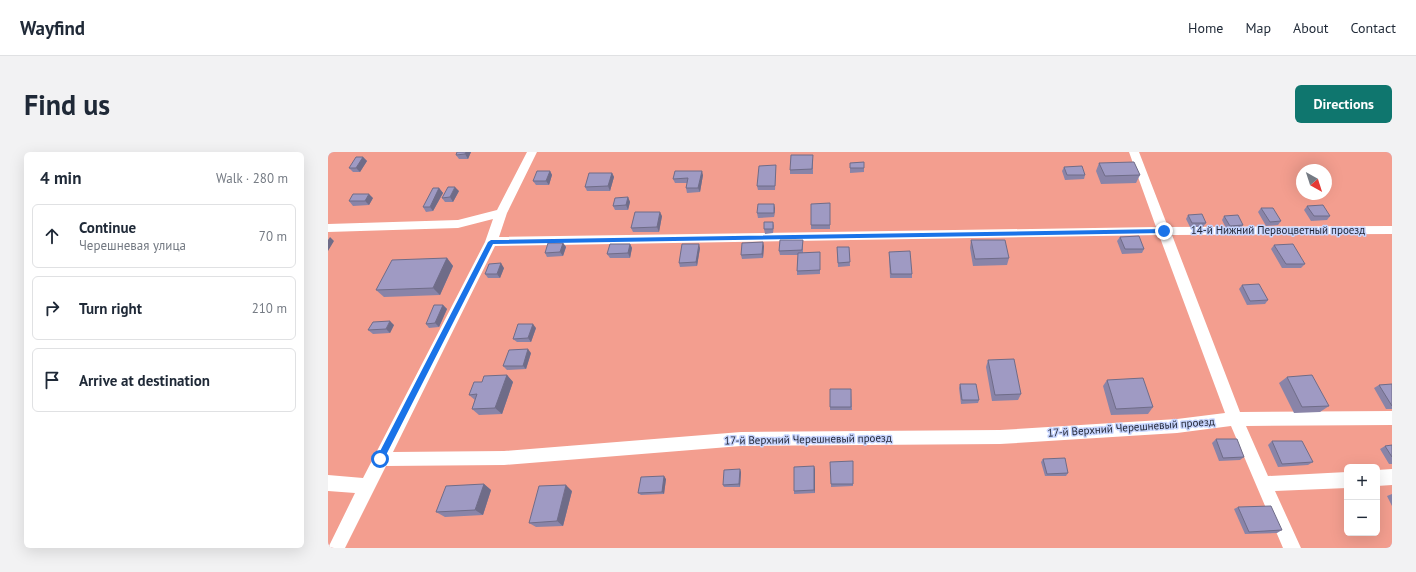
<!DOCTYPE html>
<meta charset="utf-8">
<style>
body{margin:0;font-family:"PT Sans",sans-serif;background:#f2f2f3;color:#1f2937}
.controls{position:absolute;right:12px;bottom:12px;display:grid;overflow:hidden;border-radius:6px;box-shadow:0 4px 16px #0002}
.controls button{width:36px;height:36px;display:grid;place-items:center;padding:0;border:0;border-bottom:1px solid #e0e1e3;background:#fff;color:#1f2937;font:20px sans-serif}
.compass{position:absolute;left:968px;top:12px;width:36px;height:36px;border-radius:50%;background:#fff;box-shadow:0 4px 16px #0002;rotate:141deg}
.stop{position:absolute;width:12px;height:12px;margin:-9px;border:3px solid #1a73e8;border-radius:50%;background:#fff}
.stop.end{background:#1a73e8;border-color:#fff;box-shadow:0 1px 4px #0008}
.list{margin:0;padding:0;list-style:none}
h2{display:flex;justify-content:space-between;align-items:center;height:52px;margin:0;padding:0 16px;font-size:17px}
h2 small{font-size:13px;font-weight:400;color:#747a83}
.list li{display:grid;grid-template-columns:26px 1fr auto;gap:12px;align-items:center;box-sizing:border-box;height:64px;margin:0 8px 8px;padding:0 8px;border:1px solid #e0e1e3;border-radius:6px}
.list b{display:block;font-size:15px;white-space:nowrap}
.list p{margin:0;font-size:13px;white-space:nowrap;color:#747a83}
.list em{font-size:13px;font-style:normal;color:#747a83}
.icon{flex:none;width:22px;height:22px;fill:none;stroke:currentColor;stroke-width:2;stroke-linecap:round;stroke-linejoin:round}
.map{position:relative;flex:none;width:1064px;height:396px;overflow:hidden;border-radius:6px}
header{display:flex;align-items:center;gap:24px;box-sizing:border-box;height:56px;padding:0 20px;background:#fff;border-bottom:1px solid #e0e1e3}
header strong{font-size:19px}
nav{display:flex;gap:22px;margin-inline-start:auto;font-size:14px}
.intro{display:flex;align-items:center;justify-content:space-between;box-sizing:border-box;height:96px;padding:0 24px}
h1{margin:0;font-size:28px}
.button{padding:10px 18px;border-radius:6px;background:#0f766e;color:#fff;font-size:14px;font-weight:700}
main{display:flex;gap:24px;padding:0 24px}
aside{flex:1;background:#fff;border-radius:6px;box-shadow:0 4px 16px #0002}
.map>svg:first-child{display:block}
</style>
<header>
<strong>Wayfind</strong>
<nav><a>Home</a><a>Map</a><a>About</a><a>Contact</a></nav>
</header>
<div class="intro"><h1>Find us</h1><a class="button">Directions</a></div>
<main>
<aside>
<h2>4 min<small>Walk · 280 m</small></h2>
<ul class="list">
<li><svg class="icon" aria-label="ahead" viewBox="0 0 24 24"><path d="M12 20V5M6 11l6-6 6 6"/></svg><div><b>Continue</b><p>Черешневая улица</p></div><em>70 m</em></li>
<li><svg class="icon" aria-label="right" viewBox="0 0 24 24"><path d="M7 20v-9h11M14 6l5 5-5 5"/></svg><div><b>Turn right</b></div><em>210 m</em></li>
<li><svg class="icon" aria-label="arrive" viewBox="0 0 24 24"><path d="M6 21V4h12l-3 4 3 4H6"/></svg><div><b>Arrive at destination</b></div></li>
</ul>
</aside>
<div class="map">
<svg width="1064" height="396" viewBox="0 0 1064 396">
<rect width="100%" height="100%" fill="#c7d5fe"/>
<path fill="#f39e8f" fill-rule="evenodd" d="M0,0H1064V396H0ZM974,18H998V42H974ZM1019,315H1049V381H1019Z"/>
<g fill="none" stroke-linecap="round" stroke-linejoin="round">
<path fill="#fff" fill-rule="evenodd" d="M199,0H209L179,61L171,85L828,75L801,0H811L840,75L1064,74V82L844,83L912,260L1064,259V273L918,274L940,324L1019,320V336L947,339L973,396H955L903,274L849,281L672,292L413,294L176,313L58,314L17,396H0L27,341L0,339V323L35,326L157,90L165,67L130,76L0,80V72L130,68L169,58ZM831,83L897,261L849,267L672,278L413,280L176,299L65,300L167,94Z
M1064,317V333L1049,334V318Z"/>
</g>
<path fill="#8984a8" d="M143,0L140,7H131L128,3Z
M35,5L39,9L32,20H25L21,16Z
M485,7V22H462V18Z
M536,10V20L522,21V11Z
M771,11L812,23L808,31L773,32L768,19Z
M448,13V18L447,38H430L429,34Z
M736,15L757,23L756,27L737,28L734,19Z
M222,19L224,23L221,33H208L205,29Z
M284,21L286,25L282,39H259L257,35Z
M375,23L372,40L359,41L358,36L359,31H347L345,27Z
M111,36L115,41L105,59L98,60L95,55Z
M131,39L125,50H117L114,46Z
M300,45L302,50L300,58H287L285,54Z
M45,46L41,53L25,54L21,49Z
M502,51V77H483V73Z
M979,54L1002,64L999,68L983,69L976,58Z
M447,56L446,65L430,66L429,61Z
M933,56L953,69L950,73L938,74L930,60Z
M860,63L878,71L875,75H862L858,67Z
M334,64L331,80H305L303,76Z
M896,64L915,73L912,77L899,78L894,68Z
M445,70L446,74L445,81L437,82L436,77Z
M792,85L816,97L814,101L794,102L789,89Z
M475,88V101L492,100V122L469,123V119L470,103H452L451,99Z
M643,88L681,106L679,113L645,114L642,96Z
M235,91L238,95L235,104L219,105L217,101Z
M302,92L304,96L302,106H282L279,102Z
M946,93L977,112L973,116H954L943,97Z
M436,94L435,106L414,107L413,103Z
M509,95H521L522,114L510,115Z
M372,96L369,114L352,115L351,111Z
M561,100L584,122V126H562L561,104Z
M119,106L125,114L112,143L56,145L48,138Z
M176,116L172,126H160L157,122Z
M914,133L940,148L937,152L919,153L911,137Z
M115,153L119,157L111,175L101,176L98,172Z
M66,173L62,181L45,182L40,178Z
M208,176L203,190H189L185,187Z
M203,201L198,217L179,218L175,214Z
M660,208L693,242L690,248L664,249L658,215Z
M179,223L185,230L174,262L151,263L144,257L147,248L141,243Z
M959,225L1001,254L992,260L966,261L951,231Z
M779,228L825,255L820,262L783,263L775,234Z
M632,232L651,248L650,251L633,252L631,236Z
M1064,232V257H1058L1046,236L1051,233Z
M523,237L524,258H502V255Z
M888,287L916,305L912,308L891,309L884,291Z
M944,289L985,310L980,313L950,315L940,293Z
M1064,293V312H1061L1052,297L1057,294Z
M715,307L740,321L738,324H717L713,310Z
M525,309V334L503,335V332Z
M486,314L487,341L466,342V339Z
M413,320L412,335H396L395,333Z
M338,327L336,342L313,343L310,341Z
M156,332L163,338L155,363L117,365L108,360Z
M244,339L235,374L208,375L201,371Z
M1064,342V354L1059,344Z
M910,355L954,378L949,381L917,382L906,357Z"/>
<path fill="#6f6c88" d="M138,0H143L140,7L137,2Z
M35,5L39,9L32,20L28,16Z
M222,19L224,23L221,33L218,29Z
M374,19L375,23L372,40L370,36Z
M284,21L286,25L282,39L280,34Z
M127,35L131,39L125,50L122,45Z
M111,36L115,41L105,59L102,55Z
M41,42L45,46L41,53L37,49Z
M300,45L302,50L300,58L298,53Z
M446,52L447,56L446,65Z
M332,60L334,64L331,80L329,75Z
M2,85L6,89L0,99V88Z
M435,90L436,94L435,106L434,102Z
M235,91L238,95L235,104L232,100Z
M302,92L304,96L302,106L300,101Z
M371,92L372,96L369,114L368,110Z
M119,106L125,114L112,143L105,136Z
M173,111L176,116L172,126L169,122Z
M115,153L119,157L111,175L107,171Z
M62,169L66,173L62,181L58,177Z
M205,172L208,176L203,190L200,186Z
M200,197L203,201L198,217L195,214Z
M179,223L185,230L174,262L167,256Z
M486,314L487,317V341L486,338Z
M412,317L413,320L412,335L411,332Z
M336,324L338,327L336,342L334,340Z
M156,332L163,338L155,363L147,358Z
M238,333L244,339L235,374L229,369Z"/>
<path fill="#9f9ac3" stroke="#6f6c88" d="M129,0H138L137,2L128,3Z
M463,3H485L484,17L462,18Z
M28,5H35L28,16H21Z
M536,10V16H522V11Z
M806,10L812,23L777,24L771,11Z
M448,13L447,34H429L431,14Z
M754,14L757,23H739L736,15Z
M209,19H222L218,29H205Z
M347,19H374L370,36H358L360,26L345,27Z
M261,21H284L280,34L257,35Z
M120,35H127L122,45L114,46Z
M105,36H111L102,55H95Z
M25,42H41L37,49H21Z
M300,45L298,53L285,54L287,46Z
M502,51V73H483V52Z
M430,52H446V61H429Z
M995,53L1002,64H986L979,54Z
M933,56H945L953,69L942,70Z
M307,60H332L329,75L303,76Z
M874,62L878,71H864L860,63Z
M910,63L915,73L902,74L896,64Z
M436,70H445V77H436Z
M811,84L816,97H797L792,85Z
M452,88H475L474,98L451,99Z
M643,88H677L681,106L647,107Z
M435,90L434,102L413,103L414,91Z
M220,91H235L232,100L217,101Z
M282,92H302L300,101L279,102Z
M354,92H371L368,110L351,111Z
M965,92L977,112H958L946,93Z
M509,95H521L522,110L510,111Z
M582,99L584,122H563L561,100Z
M492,100V118L469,119L470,101Z
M119,106L105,136L48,138L64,108Z
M173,111L169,122H157L161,112Z
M931,132L940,148L922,149L914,133Z
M106,153H115L107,171L98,172Z
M62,169L58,177L40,178L45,170Z
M190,172H205L200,186L185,187Z
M200,197L195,214H175L181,198Z
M686,207L693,242L667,243L660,208Z
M179,223L167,256L144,257L149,242L141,243L146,230H154L156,224Z
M984,223L1001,254L974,255L959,225Z
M815,226L825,255L788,257L779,228Z
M632,232H648L651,248H634Z
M1064,232V254L1051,233Z
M502,237H523V255H502Z
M888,287H909L916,305L895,306Z
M944,289H974L985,310L954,312Z
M1064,293V305L1057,294Z
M737,306L740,321L719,322L715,307Z
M525,309V332H503L502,310Z
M486,314V338L466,339V315Z
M412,317L411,332L395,333L396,318Z
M336,324L334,340L310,341L313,325Z
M156,332L147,358L108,360L118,334Z
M238,333L229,369L201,371L211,334Z
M943,354L954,378L921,380L910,355Z"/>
<path fill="#1a73e8" d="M836,77L839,79L836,81L165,92L55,309H49L48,307L160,90L163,88Z"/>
<g text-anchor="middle" stroke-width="3" stroke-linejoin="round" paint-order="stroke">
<g font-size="11" fill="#232838" stroke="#c7d5fe">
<text x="950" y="82">14-й Нижний Первоцветный проезд</text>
<text transform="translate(803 275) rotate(-4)" y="4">17-й Верхний Черешневый проезд</text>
<text transform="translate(480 287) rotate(-1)" y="4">17-й Верхний Черешневый проезд</text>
</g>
</g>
</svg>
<div class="controls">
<button>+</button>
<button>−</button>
</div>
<svg class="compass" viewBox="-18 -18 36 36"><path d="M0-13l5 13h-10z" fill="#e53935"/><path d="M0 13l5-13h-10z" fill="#747a83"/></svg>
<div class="stop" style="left:52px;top:307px"></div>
<div class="stop end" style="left:836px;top:79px"></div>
</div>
</main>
